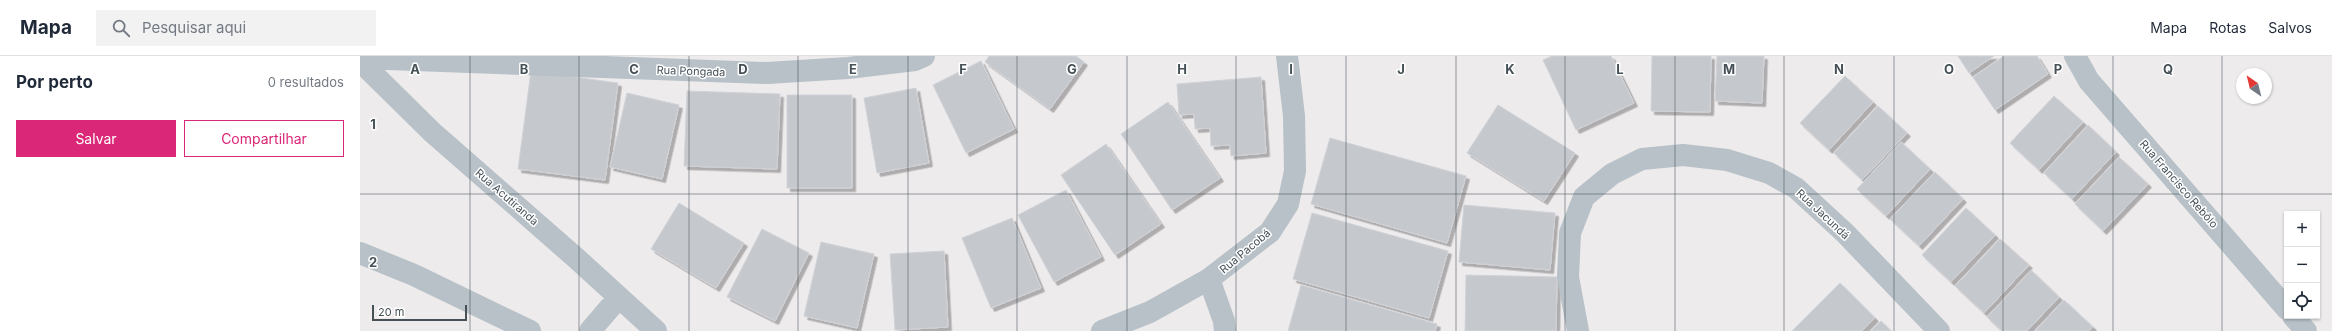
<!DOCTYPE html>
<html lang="pt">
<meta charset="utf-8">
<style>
body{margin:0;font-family:Inter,sans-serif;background:#f2f2f3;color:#1f2937}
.controls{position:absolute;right:12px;bottom:12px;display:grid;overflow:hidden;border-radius:0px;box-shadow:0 1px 3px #0004}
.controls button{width:36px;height:36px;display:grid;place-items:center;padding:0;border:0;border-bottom:1px solid #e0e1e3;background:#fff;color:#1f2937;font:20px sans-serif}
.compass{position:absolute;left:1876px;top:12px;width:36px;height:36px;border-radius:50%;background:#fff;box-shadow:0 1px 3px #0004;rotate:325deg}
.scale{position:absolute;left:12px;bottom:10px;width:95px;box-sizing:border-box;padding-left:4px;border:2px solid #455057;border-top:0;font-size:11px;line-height:14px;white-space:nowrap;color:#455057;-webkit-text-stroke:3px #fff;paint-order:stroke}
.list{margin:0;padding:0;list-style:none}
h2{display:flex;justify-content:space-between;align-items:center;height:52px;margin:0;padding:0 16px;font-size:17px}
h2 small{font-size:13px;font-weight:400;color:#747a83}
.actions{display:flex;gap:8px;padding:12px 16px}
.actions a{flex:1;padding:9px 0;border:1px solid #db2777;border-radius:0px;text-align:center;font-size:14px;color:#db2777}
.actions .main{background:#db2777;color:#fff}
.icon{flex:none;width:22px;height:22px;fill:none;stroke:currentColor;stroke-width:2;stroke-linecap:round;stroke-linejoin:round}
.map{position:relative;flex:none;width:1972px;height:275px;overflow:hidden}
header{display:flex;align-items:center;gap:24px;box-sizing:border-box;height:56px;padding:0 20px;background:#fff;border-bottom:1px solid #e0e1e3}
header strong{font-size:19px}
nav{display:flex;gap:22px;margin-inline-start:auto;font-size:14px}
.search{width:280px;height:36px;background:#f2f2f3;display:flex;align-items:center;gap:10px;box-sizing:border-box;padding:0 14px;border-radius:0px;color:#747a83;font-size:15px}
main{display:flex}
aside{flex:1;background:#fff}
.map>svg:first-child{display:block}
</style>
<header>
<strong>Mapa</strong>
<div class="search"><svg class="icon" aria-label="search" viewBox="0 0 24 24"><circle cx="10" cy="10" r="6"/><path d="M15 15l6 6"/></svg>Pesquisar aqui</div>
<nav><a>Mapa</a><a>Rotas</a><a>Salvos</a></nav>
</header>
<main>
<aside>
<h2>Por perto<small>0 resultados</small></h2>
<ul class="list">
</ul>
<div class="actions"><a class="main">Salvar</a><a>Compartilhar</a></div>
</aside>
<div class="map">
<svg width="1972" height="275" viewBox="0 0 1972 275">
<defs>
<filter id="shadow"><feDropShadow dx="3.5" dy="3.5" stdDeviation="0" flood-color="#0004"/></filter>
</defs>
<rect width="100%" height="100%" fill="#eeebec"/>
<path fill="#c5c9ce" stroke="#d0d2d7" filter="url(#shadow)" d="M629,0H716L724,6L690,53L625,6Z
M1192,0H1251L1274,47L1216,74L1183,4Z
M1292,0H1351L1350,56L1291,55Z
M1357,0H1404L1402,47L1355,45Z
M1598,0H1634L1609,17Z
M1644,0H1677L1688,18L1635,54L1613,21Z
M621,5L654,73L606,97L573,29Z
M171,15L258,27L245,124L158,113Z
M1485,20L1513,46L1469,94L1440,67Z
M901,21L906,97L871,100L870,89L851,90L850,72L835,73L834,58L819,59L817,28Z
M556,32L569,107L517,117L504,42Z
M327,35L420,38L417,113L324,110Z
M267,37L319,49L302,123L250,111Z
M427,39H492V132H427Z
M1694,40L1723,66L1679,114L1650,87Z
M808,46L860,122L812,154L761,78Z
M1138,49L1215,97L1184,145L1107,97Z
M1518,50L1547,77L1502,124L1474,97Z
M1728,69L1756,96L1712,143L1684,117Z
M970,82L1106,120L1087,187L951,148Z
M1541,86L1570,113L1526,160L1497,133Z
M746,88L801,168L755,199L701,119Z
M1759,101L1788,128L1743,175L1715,148Z
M1575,116L1603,143L1559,190L1530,163Z
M706,134L741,201L694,226L658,159Z
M319,147L384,187L356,232L291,193Z
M1104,149L1195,157L1190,214L1099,206Z
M1606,152L1635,179L1591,226L1562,199Z
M952,157L1088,195L1069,262L933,223Z
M652,162L681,232L631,252L602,182Z
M402,173L449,197L415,265L367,241Z
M1640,183L1669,209L1624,257L1595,230Z
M461,186L514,198L497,272L444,260Z
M584,195L588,271L535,274L530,198Z
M1671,214L1699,241L1667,275H1642L1627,261Z
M1106,219L1197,221L1196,275H1105Z
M1480,227L1515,262L1502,275H1432Z
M941,229L1077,268L1075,275H928Z
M1704,244L1733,271L1729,275H1675Z
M1521,265L1531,275H1511Z"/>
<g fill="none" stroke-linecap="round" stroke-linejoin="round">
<path stroke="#b7c1c7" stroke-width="22" d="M1715,0L1729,25L1927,253
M0,2L407,17L488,12L555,4L564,0
M0,5L72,76L216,202L296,275
M0,197L54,219L170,275
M849,223L864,265L865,275
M1933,260L1946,275
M230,275L259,241
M742,275L790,256L849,223L910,176L928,148L935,115L934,60L927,0
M1218,275L1208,221L1210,177L1224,141L1252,118L1282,103L1323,99L1367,104L1409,117L1436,132L1485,177L1579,275"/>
</g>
<path fill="none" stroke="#455057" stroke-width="1" stroke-opacity="0.55" d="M110,0V275M219,0V275M329,0V275M438,0V275M548,0V275M657,0V275M767,0V275M876,0V275M986,0V275M1096,0V275M1205,0V275M1315,0V275M1424,0V275M1534,0V275M1643,0V275M1753,0V275M1862,0V275M0,138H1972"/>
<g text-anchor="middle" stroke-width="3" stroke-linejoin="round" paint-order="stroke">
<g font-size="11" fill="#455057" stroke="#fff">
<text transform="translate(331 15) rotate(2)" y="4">Rua Pongada</text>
<text transform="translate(1819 128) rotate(49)" y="4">Rua Francisco Rebôlo</text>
<text transform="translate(147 141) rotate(41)" y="4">Rua Acutiranda</text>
<text transform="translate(1463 158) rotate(43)" y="4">Rua Jacundá</text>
<text transform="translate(885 195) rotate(-40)" y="4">Rua Pacobá</text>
</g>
</g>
<g font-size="13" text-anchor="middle" font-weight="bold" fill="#455057" stroke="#fff" stroke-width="3" stroke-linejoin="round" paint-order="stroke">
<text x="55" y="18">A</text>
<text x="164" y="18">B</text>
<text x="274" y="18">C</text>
<text x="383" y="18">D</text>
<text x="493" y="18">E</text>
<text x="603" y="18">F</text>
<text x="712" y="18">G</text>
<text x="822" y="18">H</text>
<text x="931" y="18">I</text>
<text x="1041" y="18">J</text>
<text x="1150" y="18">K</text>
<text x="1260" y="18">L</text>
<text x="1369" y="18">M</text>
<text x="1479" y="18">N</text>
<text x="1589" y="18">O</text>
<text x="1698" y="18">P</text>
<text x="1808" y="18">Q</text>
<text x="13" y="73">1</text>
<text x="13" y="211">2</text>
</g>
</svg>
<div class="controls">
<button>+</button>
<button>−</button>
<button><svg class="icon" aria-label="locate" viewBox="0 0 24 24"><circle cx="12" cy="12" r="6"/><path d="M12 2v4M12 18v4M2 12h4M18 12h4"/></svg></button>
</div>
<svg class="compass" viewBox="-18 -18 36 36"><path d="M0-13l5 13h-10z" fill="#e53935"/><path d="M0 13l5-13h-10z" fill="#747a83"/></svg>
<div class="scale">20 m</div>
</div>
</main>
